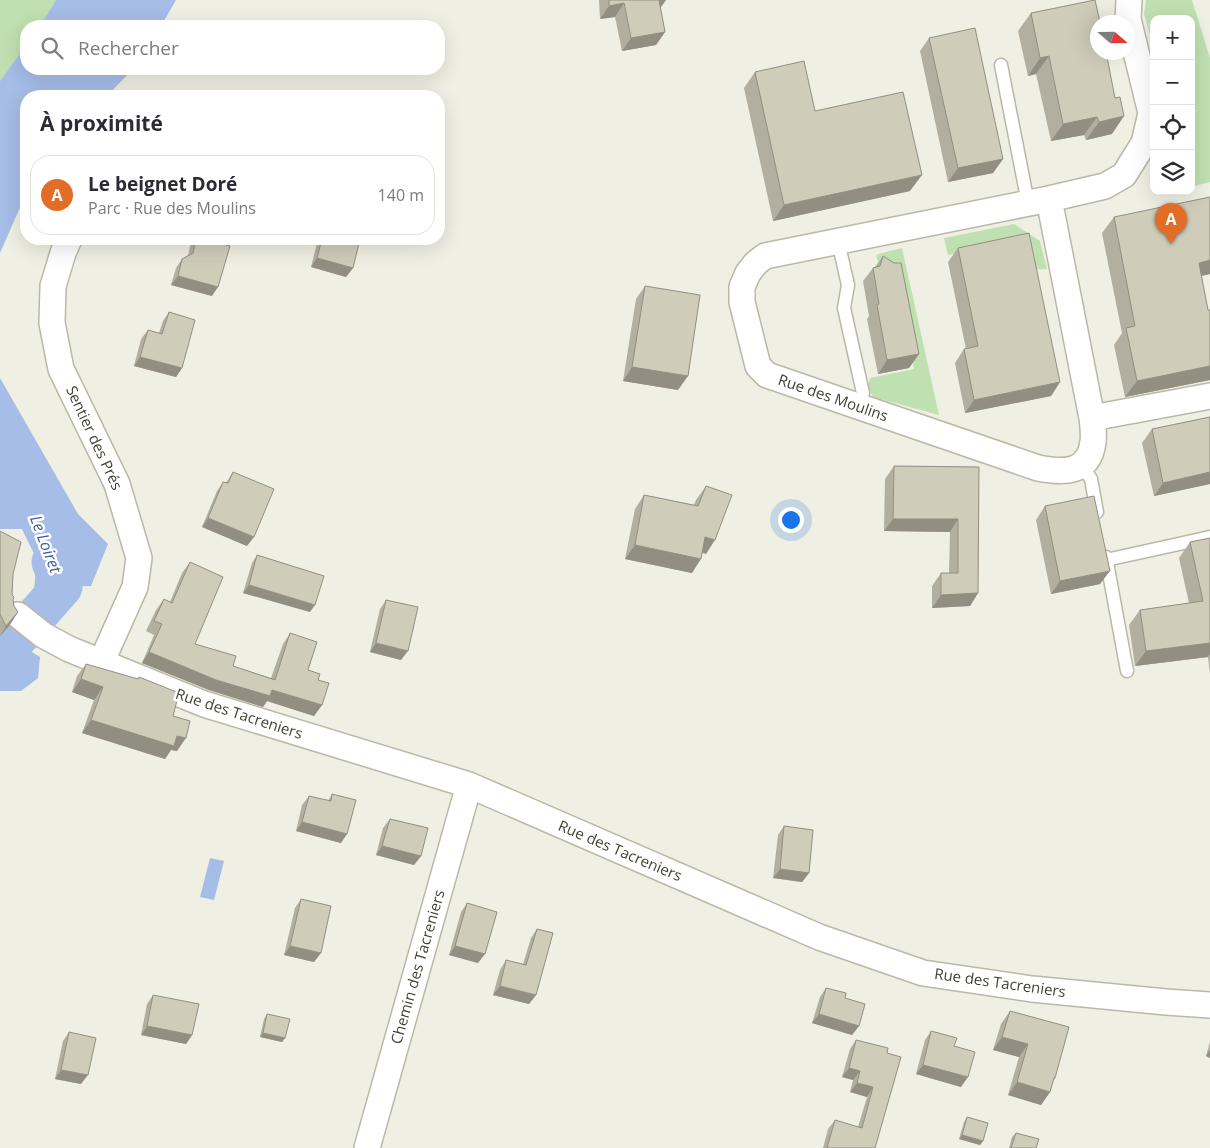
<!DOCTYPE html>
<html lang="fr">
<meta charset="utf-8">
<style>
body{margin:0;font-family:"Open Sans",sans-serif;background:#f2f2f3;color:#2b2b33}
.controls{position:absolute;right:15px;top:15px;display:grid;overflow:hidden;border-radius:10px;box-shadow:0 5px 20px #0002}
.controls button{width:45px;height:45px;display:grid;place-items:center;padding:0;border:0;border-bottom:1px solid #e1e1e2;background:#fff;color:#2b2b33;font:25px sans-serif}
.compass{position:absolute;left:1090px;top:15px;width:45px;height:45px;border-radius:50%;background:#fff;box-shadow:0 5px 20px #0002;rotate:110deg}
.you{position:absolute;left:790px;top:519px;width:18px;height:18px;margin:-12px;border:4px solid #fff;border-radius:50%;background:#1a73e8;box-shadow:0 0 0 8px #1a73e833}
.badge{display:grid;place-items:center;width:32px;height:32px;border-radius:50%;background:#e36d27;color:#fff;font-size:16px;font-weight:700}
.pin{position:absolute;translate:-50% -41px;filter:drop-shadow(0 1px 2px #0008)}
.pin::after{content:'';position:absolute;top:26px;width:18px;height:15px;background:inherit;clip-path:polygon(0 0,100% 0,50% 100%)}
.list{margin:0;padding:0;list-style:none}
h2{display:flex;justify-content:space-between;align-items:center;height:65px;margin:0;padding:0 20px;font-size:21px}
h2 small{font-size:16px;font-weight:400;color:#7c7c81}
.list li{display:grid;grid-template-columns:32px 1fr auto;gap:15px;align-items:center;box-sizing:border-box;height:80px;margin:0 10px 10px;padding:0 10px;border:1px solid #e1e1e2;border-radius:20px}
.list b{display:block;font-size:19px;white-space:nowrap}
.list p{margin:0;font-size:16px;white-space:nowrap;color:#7c7c81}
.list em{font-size:16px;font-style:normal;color:#7c7c81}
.icon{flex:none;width:28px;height:28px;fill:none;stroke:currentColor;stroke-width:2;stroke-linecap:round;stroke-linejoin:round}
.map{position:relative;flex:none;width:1210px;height:1148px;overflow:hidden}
.search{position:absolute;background:#fff;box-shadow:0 5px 20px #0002;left:20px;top:20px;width:425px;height:55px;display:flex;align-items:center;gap:12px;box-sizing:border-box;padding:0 18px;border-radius:20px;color:#7c7c81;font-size:19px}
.panel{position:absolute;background:#fff;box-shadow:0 5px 20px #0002;left:20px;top:90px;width:425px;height:155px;border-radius:20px}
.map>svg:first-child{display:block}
</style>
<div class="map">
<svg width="1210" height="1148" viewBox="0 0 1210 1148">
<rect width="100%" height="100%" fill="#f0efe3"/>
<path fill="#bfe0b0" d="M0,0H56L40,26H26V45L0,81Z
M1146,0H1192L1210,58V182L1191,187V19H1154V49L1144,14Z
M1014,224L1040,241L1047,269L1030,270L1016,242L948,255L944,238Z
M902,248L939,415L873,397L868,386L870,378L914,369L895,273L879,265L876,256L878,254Z"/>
<path fill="#a5bde7" d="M56,0H176L161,26H40Z
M26,45V69H133L107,96H26V194L0,253V81Z
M0,378L78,514L108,544L91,586L62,587L57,608L32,609L37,560L22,529H0Z
M9,631L24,647L40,657L38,678L21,691H0V637Z
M210,858L224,861L214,900L200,897Z"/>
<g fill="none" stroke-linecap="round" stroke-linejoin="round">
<path stroke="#a5bde7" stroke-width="41" d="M0,657L62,587L52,562"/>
<g stroke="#bab8a7" stroke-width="15">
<path id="service" d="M1001,65L1028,203
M838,241L848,285L844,308L863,393L859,406
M1082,466L1091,479L1097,512
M1106,557L1127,671
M1106,560L1210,537"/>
</g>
<g stroke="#bab8a7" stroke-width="28">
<path id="minor" d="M1049,199L1092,418C1093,426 1094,435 1093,442C1089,474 1063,473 1038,468L767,375L758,366L742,302V287L748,273L756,263L765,256L1049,199L1105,186L1124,175L1144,143L1151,113L1128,19L1129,0
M69,239L63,253L53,286L52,323L61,369L117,484L139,558L135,587L101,663
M1092,418L1210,396
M18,615L43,635L69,649L204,704L469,785L819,937L923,973L1032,989L1166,1002L1210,1005
M367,1148L469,785"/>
</g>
<use href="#service" stroke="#fff" stroke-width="12"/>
<use href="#minor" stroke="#fff" stroke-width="25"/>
</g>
<path fill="#b3afa0" d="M599,0H666L660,8L665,32L656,45L622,51L615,17L600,19Z
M1031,13L1112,134L1086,140L1084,135L1051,141L1036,74L1028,76L1018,31Z
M929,38L1003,159L993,173L948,182L920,51Z
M755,72L815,111L910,191L773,221L744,88Z
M1114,217L1210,274L1201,276L1208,310H1210V380L1125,397L1114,345L1122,333L1102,233Z
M195,239H203L212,296L171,285L176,268L182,259L188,256L190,246Z
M320,239H360L353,268L346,277L311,267L317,243Z
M958,248L1060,382L1051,396L965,413L955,363L964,349H966L948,262Z
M883,256L919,354L909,368L878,374L867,319L869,316L863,281L873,268L875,267Z
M645,286L678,390L623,381L636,299Z
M169,312L182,368L176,377L134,366L141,339L148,330L159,333L163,321Z
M1210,417V484L1154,496L1142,443L1152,429Z
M894,466L979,467L978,593L970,606L932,608V586L941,573H949L950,532L884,531L885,479Z
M233,472L247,546L202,527L217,491L223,482L226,483Z
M706,486V554L702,553L692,573L625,559L635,509L644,495L694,505L696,500Z
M1045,506L1100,584L1051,594L1036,520Z
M0,531L13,574L12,595L14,606L18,612L9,626L0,636Z
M1210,538V673L1208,657L1135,666L1129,625L1140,610L1189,603L1179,558L1190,542Z
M257,555L310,612L243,593L252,563Z
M190,562L195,644L233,666L271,678L283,644L290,633L308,670L318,680L322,705L314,716L267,701L263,707L209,690L142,663L154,635L146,631L156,610L164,599L170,602L182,573Z
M386,600L401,660L370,652L380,609Z
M86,664L173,716L177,751L171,750L165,759L82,733L94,700L72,692L77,676Z
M332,794L341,843L296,831L302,805L309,796L328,801Z
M390,819L421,856L414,865L376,855L383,828Z
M784,826L809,873L802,882L773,878L778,835Z
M301,899L314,962L284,955L295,908Z
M467,903L478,963L449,955L461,912Z
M537,929L536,995L529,1004L493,995L500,970L506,960L523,964L531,938Z
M826,988L859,1026L852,1035L812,1023L820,997Z
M153,995L192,1035L186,1044L141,1035L147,1004Z
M1010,1011L1053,1081L1050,1092L1041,1105L1008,1095L1019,1057L993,1050L1001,1024Z
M267,1014L285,1038L282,1042L260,1037L264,1019Z
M931,1031L954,1046L961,1087L916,1074L925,1040Z
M69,1032L81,1084L55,1079L63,1041Z
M856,1040L887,1053L875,1148H823L828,1129L835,1120L858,1127L867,1097L850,1092L853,1080L842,1077L850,1049Z
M1210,1042V1058L1206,1056Z
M967,1117L983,1141L980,1145L959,1139L964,1122Z
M1016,1133L1036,1148H1009L1012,1137Z"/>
<path fill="#928f82" d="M656,0H666L661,7L649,10Z
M624,3L615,17L600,19L609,6Z
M665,32L656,45L622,51L631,38Z
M1049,56L1036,74L1028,76L1040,58Z
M1124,116L1112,134L1086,140L1099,122Z
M1097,117L1084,135L1051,141L1063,124Z
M1003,159L993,173L948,182L958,168Z
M922,175L910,191L773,221L784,205Z
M317,258L353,268L346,277L311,267Z
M1210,260V274L1187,279L1199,263Z
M178,276L218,287L212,296L171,285Z
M919,354L909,368L878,374L887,360Z
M140,357L182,368L176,377L134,366Z
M1210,366V380L1125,397L1137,381Z
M632,367L688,376L678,390L623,381Z
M1060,382L1051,396L965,413L974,400Z
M1210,472V484L1154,496L1163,483Z
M208,518L254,537L247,546L202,527Z
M893,519H958L950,532L884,531Z
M705,537L715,540L706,554L696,550Z
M635,545L701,559L692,573L625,559Z
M1110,571L1100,584L1051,594L1060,581Z
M249,585L315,605L310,612L243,593Z
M978,593L970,606L932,608L941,595Z
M18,612L9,626L0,636L6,626Z
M376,643L408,651L401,660L370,652Z
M1210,643V654L1208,657L1135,666L1146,651Z
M149,652L272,690L322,705L314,716L267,701L263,707L209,690L142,663Z
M81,679L103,687L94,700L72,692Z
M91,720L177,736L186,738L177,751L171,750L165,759L82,733Z
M302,822L347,834L341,843L296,831Z
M382,846L421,856L414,865L376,855Z
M780,869L809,873L802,882L773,878Z
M290,946L321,953L314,962L284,955Z
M455,946L485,954L478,963L449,955Z
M500,986L536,995L529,1004L493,995Z
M819,1014L859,1026L852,1035L812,1023Z
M147,1026L192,1035L186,1044L141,1035Z
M263,1033L285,1038L282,1042L260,1037Z
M1002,1037L1028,1044L1019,1057L993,1050Z
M1210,1050V1058L1206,1056Z
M923,1065L968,1077L961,1087L916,1074Z
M849,1068L860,1071L853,1080L842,1077Z
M61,1070L88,1075L81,1084L55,1079Z
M1054,1078H1055L1046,1091L1050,1092L1041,1105L1008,1095L1017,1082Z
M857,1083L873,1087L867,1097L850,1092Z
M962,1135L983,1141L980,1145L959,1139Z"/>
<path fill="#d0ccba" stroke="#928f82" d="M609,0H659L665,32L631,38L624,3L609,6Z
M1095,0L1100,22H1098V52H1106L1115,98L1120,97L1124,116L1099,122L1097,117L1063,124L1049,56L1040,58L1031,13Z
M975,28L1003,159L958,168L929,38Z
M804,61L815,111L903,92L922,175L784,205L755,72Z
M1210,197V260L1199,263L1208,310H1210V366L1137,381L1126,328L1135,326L1114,217Z
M1029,233L1060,382L974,400L964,349L978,346L958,248Z
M196,239H203L230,246L218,287L178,276L182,259L193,253Z
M322,239H360L353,268L317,258Z
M883,256L894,263H901L919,354L887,360L877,305L879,304L873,268L880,266Z
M645,286L700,295L688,376L632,367Z
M169,312L195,320L182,368L140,357L148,330L162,334Z
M1210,417V472L1163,483L1152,429Z
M894,466L979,467L978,593L941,595V573H958V519H893Z
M233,472L274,489L254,537L208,518L223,482L228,483Z
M706,486L732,495L715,540L705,537L701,559L635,545L644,495L698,506Z
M1094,496L1110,571L1060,581L1045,506Z
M0,531L21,542L13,574L12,595L14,597L13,600L14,606L18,612L6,626L0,614Z
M1210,538V643L1146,651L1140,610L1203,601L1190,542Z
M257,555L324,576L315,605L249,585Z
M190,562L223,577L195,644L236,656L233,666L275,680L290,633L317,642L308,670L320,674L318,680L329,683L322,705L272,690L270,696L216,680L149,652L162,624L154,621L164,599L172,603Z
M386,600L418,607L408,651L376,643Z
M86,664L138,679L139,677L179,693L173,716L190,721L186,738L177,736L174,746L91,720L103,687L81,679Z
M332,794L356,800L347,834L302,822L309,796L331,801Z
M390,819L428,828L421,856L382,846Z
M784,826L813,830L809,873L780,869Z
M301,899L331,906L321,953L290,946Z
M467,903L497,912L485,954L455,946Z
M537,929L553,933L536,995L500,986L506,960L526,965Z
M826,988L846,993L845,998L865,1004L859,1026L819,1014Z
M153,995L199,1004L192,1035L147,1026Z
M1010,1011L1069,1027L1055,1078H1054L1050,1092L1017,1082L1028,1044L1002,1037Z
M267,1014L290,1019L285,1038L263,1033Z
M931,1031L957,1038L954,1046L975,1052L968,1077L923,1065Z
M69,1032L96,1038L88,1075L61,1070Z
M856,1040L888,1048L887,1053L901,1057L875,1148H827L835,1120L862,1128L873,1087L857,1083L860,1071L849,1068Z
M967,1117L988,1123L983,1141L962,1135Z
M1016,1133L1039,1139L1036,1148H1011Z"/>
<g text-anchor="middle" stroke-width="5" stroke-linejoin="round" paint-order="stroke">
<g font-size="15" fill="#413f34" stroke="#fff">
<text transform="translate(833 398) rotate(19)" y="5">Rue des Moulins</text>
<text transform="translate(94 438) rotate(65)" y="5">Sentier des Prés</text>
<text transform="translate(239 714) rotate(18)" y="5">Rue des Tacreniers</text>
<text transform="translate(620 851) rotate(23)" y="5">Rue des Tacreniers</text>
<text transform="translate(418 967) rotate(-74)" y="5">Chemin des Tacreniers</text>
<text transform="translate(1000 983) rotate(8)" y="5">Rue des Tacreniers</text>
</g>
<g font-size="16" font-style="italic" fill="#395ea1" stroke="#fff">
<text transform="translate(46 544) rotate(69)" y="6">Le Loiret</text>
</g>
</g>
</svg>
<div class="controls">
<button>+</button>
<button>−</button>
<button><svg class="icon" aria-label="locate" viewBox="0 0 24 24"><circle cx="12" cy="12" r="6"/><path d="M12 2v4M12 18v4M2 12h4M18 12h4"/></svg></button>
<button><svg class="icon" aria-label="layers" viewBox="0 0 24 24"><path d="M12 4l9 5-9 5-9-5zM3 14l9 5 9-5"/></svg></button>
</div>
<svg class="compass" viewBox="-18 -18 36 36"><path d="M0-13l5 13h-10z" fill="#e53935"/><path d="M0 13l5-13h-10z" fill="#7c7c81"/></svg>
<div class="you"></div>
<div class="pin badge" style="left:1171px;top:244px">A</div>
<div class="search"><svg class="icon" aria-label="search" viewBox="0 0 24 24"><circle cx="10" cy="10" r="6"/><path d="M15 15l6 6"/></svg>Rechercher</div>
<section class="panel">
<h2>À proximité<small></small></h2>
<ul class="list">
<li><span class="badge">A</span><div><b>Le beignet Doré</b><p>Parc · Rue des Moulins</p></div><em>140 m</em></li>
</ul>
</section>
</div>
